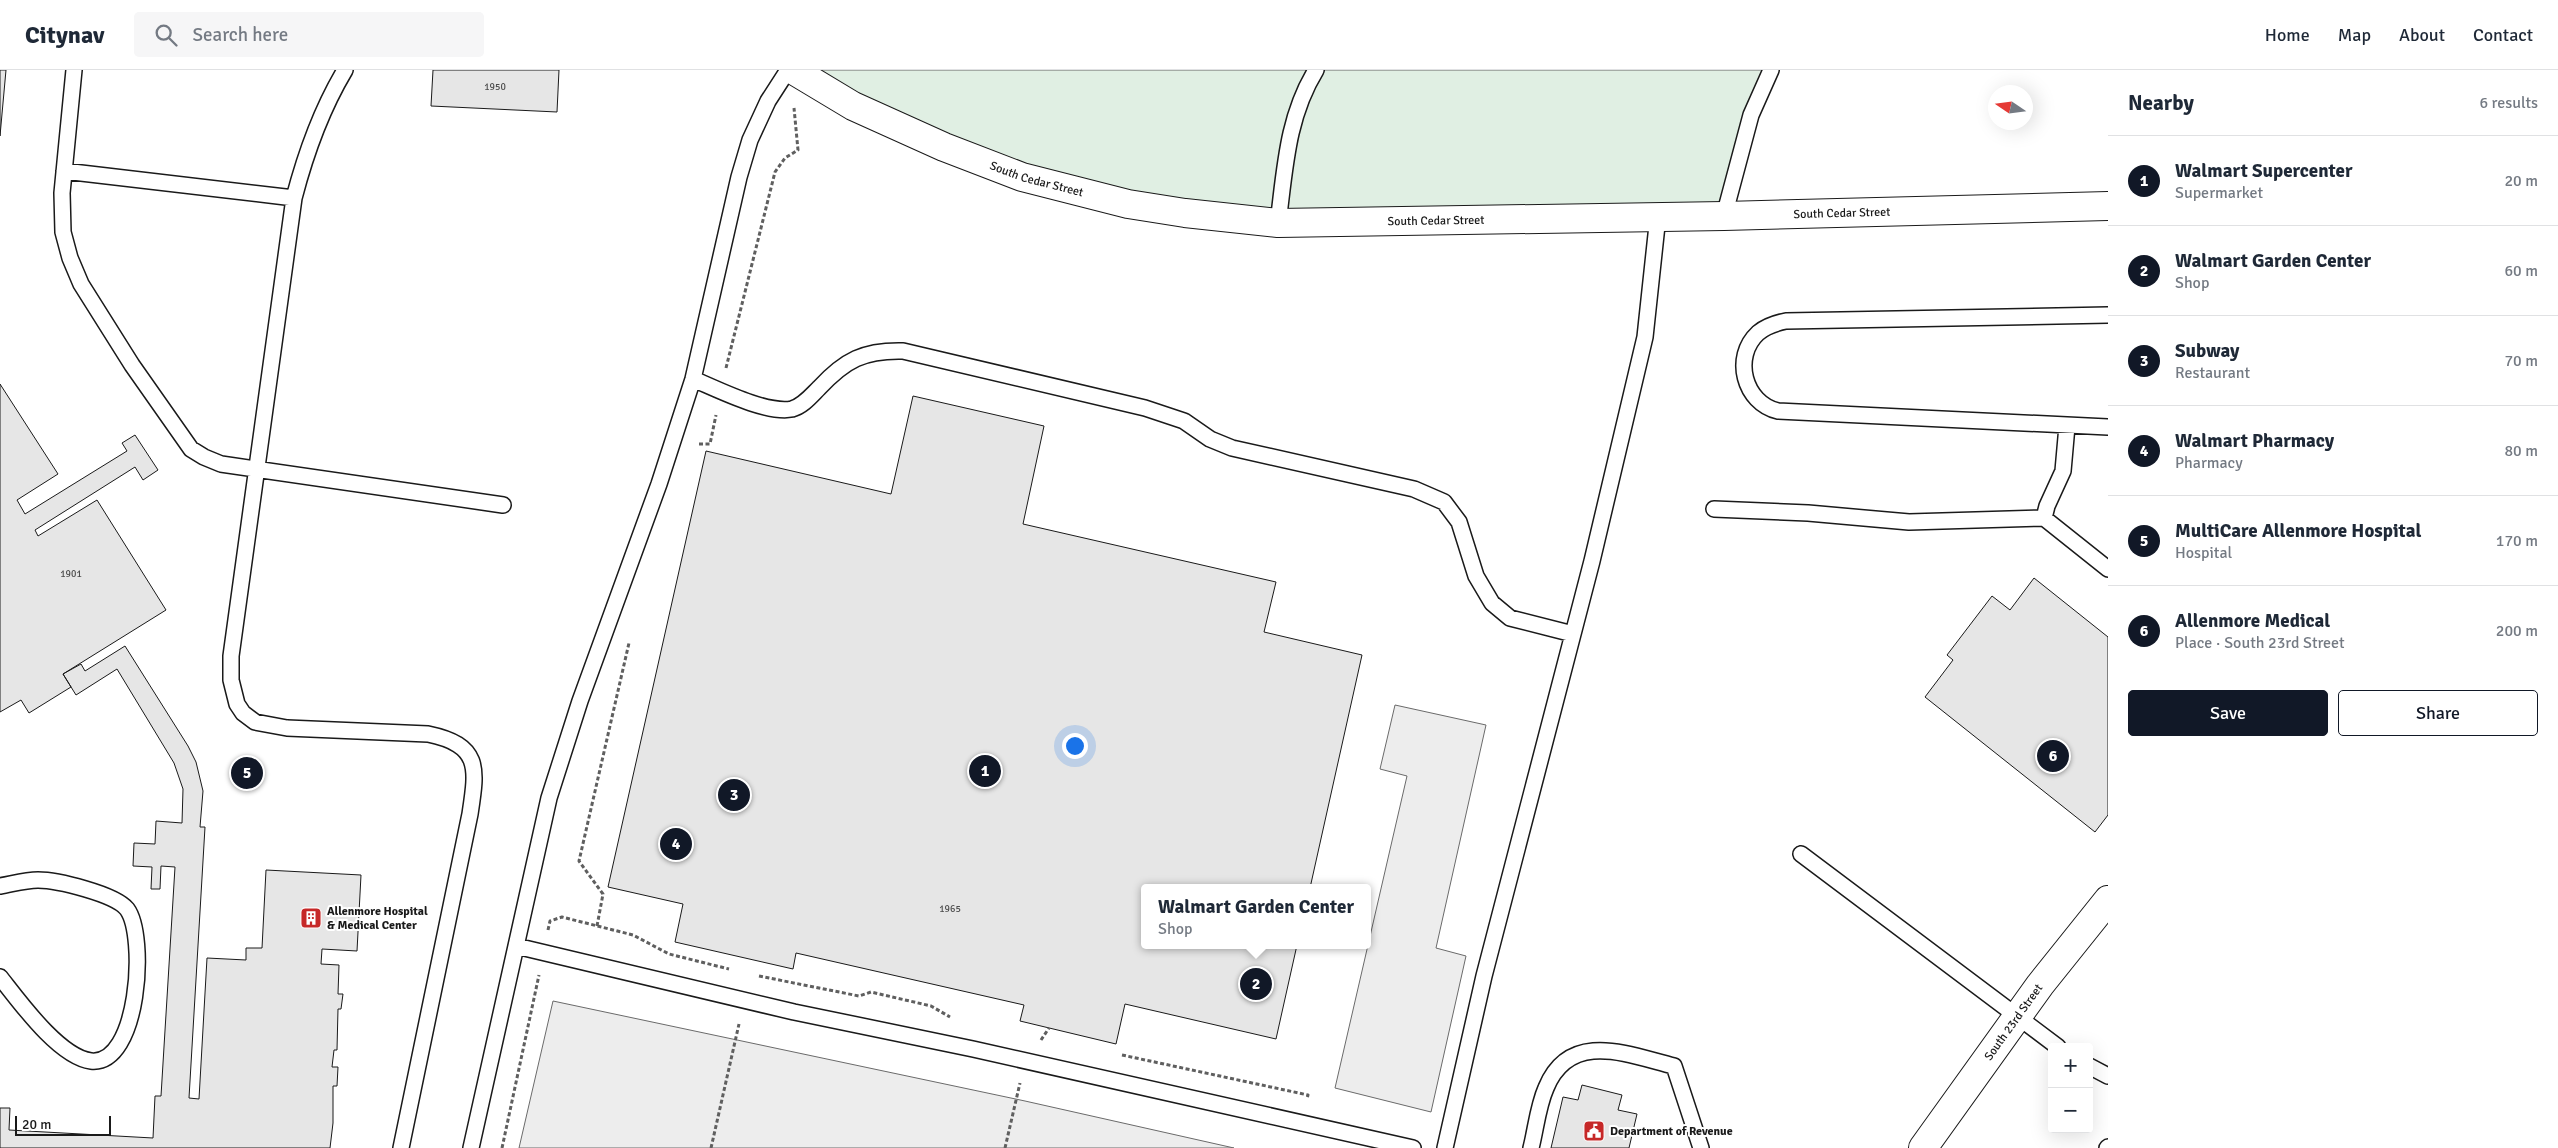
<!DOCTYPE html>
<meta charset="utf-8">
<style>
body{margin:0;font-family:Signika,sans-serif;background:#f6f6f7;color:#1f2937}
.controls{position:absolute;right:15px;bottom:15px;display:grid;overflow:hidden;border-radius:5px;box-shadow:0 5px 20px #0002}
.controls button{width:45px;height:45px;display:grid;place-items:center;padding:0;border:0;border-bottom:1px solid #e0e1e3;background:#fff;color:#1f2937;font:25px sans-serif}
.compass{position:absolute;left:1988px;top:15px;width:45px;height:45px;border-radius:50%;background:#fff;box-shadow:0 5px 20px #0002;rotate:283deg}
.scale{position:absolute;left:15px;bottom:12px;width:96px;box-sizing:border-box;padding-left:5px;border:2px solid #1a1a1a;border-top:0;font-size:14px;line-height:18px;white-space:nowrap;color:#1a1a1a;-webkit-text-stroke:4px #fff;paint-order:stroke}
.you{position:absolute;left:1074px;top:675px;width:18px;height:18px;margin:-12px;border:4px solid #fff;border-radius:50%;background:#1a73e8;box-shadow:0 0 0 8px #1a73e833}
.badge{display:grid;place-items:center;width:32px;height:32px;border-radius:50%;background:#111827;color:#fff;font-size:16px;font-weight:700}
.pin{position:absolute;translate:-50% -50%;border:2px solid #fff;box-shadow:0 1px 5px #0006}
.popup{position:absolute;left:1141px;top:814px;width:230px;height:65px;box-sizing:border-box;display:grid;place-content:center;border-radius:5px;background:#fff;filter:drop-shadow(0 1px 4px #0005);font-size:16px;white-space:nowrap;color:#747a83}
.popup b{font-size:19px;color:#1f2937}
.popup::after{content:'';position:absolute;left:50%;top:100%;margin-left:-10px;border:10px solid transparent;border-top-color:#fff}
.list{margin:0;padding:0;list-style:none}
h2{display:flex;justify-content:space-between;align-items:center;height:65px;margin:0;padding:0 20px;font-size:21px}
h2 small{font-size:16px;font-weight:400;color:#747a83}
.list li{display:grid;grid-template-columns:32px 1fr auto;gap:15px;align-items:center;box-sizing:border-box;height:90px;padding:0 20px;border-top:1px solid #e0e1e3}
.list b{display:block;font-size:19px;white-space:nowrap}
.list p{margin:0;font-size:16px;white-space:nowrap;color:#747a83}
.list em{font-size:16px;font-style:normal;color:#747a83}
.actions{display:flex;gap:10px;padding:15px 20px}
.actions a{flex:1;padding:11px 0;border:1px solid #111827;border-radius:5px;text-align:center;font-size:18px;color:#111827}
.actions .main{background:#111827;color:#fff}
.icon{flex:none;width:28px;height:28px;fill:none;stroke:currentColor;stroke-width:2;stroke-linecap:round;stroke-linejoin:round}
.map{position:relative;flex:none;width:2108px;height:1078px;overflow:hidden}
header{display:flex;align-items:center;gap:30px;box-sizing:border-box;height:70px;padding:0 25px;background:#fff;border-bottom:1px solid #e0e1e3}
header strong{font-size:24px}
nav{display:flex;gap:28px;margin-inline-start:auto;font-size:18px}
.search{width:350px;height:45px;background:#f6f6f7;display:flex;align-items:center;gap:12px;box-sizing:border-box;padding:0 18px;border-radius:5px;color:#747a83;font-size:19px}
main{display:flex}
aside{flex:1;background:#fff}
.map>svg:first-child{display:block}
</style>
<header>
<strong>Citynav</strong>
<div class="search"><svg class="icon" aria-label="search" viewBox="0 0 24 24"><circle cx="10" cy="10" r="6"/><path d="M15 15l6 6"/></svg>Search here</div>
<nav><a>Home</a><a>Map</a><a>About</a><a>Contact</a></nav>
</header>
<main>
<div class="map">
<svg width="2108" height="1078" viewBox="0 0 2108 1078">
<rect width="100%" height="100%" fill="#fff"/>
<path fill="#e0efe3" stroke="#6a6a6a" d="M793,0H1771L1724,146L1278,153L1022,107Z"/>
<path fill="#ededed" stroke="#6a6a6a" d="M1395,635L1486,655L1436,878L1466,886L1431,1042L1335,1018L1407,706L1380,699Z
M553,931L1025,1031L1234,1078H519Z"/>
<path fill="#e6e6e6" stroke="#1a1a1a" d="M0,0H6L0,66Z
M433,0H559L557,42L431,36Z
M0,314L58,404L17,430L25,444L127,381L122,373L135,365L158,400L143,410L135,397L35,460L38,466L97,430L166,540L63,604L71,617L29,643L21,630L0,642Z
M913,326L1044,356L1023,454L1276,512L1264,562L1362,585L1310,818H1145V875H1297L1276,969L1125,934L1116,974L1020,951L1024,935L796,883L793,899L675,872L683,834L608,817L706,381L891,424Z
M2034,508L2108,567V745L2095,762L1925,627L1953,590L1947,585L1992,526L2010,540Z
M125,576L188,676L196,692L203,721L200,757H205L189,1028L199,1029L207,888L246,890V878H262L266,800L361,805L357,881L322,879L321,894L339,895L338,924H343L341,939H338L337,980H334L332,997H338L337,1016H333V1053L330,1078H0V1038H10L9,1060L153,1068L155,1026H161L175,797L161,796L160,819H151L152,797L133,796L134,773L155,774L156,751L182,753L183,719L174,693L117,599L76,625L63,604L81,594L85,601Z
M1582,1015L1622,1025L1618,1040L1637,1044L1629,1078H1551L1563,1027L1578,1030Z"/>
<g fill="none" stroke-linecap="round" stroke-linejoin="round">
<g stroke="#1a1a1a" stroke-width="18">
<path id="service" d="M74,0L62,123L63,162L70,188L81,214L132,295L191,379L204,387L221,394L503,435
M345,0C321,40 306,82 294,128L231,586V610L237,634L243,643L255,652L287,658L428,664C481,675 477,698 470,744L401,1078
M64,101L294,128
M1724,146L1751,45L1771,0
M1278,153C1285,99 1287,47 1316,0
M2108,245L1786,251C1776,253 1766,256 1758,263C1732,287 1744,333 1778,341L2108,357
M693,309C717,319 766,344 792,339C803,336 811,326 819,318C845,290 864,280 903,281L1145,338L1184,351L1210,369L1232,378L1414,419L1444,432L1459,452L1476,506L1492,533L1510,548L1573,564
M1714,439L1808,443L1909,452L2044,448L2108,499
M2044,448L2047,436L2063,401L2067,356
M1801,784L2058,977
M0,816C12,814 25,810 38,810C57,810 115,824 127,839C147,866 139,996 91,991C59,987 19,931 0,907
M516,876L794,942L973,979L1413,1078
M2089,996L2108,1006
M471,1078L549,728L580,631L659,414L693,309L739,107L750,70L768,31L788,0
M1445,1078L1484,906L1592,491L1645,267L1658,146
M1531,1078C1536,1058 1538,1036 1546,1018C1570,959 1629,985 1674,996L1701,1078
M2107,1078L2108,1077"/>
</g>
<g stroke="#1a1a1a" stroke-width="30">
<g id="minor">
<path id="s1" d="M1923,1078L2040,915L2108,830"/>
</g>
</g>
<g stroke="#1a1a1a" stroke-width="30">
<g id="secondary">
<path id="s2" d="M793,0L853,36L944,77L1022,107L1128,134L1185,143L1278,153L1724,146L2108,136"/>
</g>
</g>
<path stroke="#5f5f5f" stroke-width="3" stroke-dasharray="4 2.5" stroke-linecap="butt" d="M726,298L775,102L785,88L798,80L794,38
M699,374H710L716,345
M597,856L603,824L579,791L629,573
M548,860L550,851L562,847L633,865L669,884L729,899
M759,906L859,926L871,922L931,936L950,947
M1041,970L1049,958
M1122,985L1308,1025L1307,1029
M502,1078L539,905
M711,1078L739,954
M1005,1078L1020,1013"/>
<use href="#service" stroke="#fff" stroke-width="15"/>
<use href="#minor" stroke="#fff" stroke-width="28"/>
<use href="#secondary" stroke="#fff" stroke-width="28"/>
</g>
<defs>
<g id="building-square" transform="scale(1.125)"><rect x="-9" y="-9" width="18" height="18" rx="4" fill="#c62828" stroke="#fff"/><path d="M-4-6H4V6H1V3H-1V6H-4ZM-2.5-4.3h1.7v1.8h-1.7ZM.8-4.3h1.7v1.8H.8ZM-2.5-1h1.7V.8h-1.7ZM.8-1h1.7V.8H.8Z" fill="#fff"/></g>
<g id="civic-square" transform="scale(1.125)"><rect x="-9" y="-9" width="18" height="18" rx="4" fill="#c62828" stroke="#fff"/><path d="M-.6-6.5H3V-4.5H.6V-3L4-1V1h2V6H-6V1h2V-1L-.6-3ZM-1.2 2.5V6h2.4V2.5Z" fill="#fff"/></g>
</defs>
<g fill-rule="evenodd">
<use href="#building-square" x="311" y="848"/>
<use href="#civic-square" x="1594" y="1061"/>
</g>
<g text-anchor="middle" stroke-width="4" stroke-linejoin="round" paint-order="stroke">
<g font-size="10" fill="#4d4d4d">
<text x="495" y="20">1950</text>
<text x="71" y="507">1901</text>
<text x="950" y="842">1965</text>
</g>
<g font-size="12" fill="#1a1a1a" stroke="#fff">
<text dy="4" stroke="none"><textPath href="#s2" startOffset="268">South Cedar Street</textPath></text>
<text dy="4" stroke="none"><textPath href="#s2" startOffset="1078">South Cedar Street</textPath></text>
<text dy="4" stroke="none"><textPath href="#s2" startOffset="672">South Cedar Street</textPath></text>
<text dy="4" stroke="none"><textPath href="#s1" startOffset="155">South 23rd Street</textPath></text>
</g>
<g font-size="12" font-weight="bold" fill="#1a1a1a" stroke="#fff" text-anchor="start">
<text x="327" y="845">Allenmore Hospital<tspan x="327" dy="14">&amp; Medical Center</tspan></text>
<text x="1610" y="1065">Department of Revenue</text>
</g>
</g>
</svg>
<div class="controls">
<button>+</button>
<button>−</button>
</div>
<svg class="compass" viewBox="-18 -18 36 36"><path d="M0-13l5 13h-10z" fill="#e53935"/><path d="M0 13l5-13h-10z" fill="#747a83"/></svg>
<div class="scale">20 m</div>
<div class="you"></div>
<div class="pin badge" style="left:985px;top:701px">1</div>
<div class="pin badge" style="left:1256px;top:914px">2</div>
<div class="popup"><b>Walmart Garden Center</b>Shop</div>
<div class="pin badge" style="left:734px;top:725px">3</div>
<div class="pin badge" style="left:676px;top:774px">4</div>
<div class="pin badge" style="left:247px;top:703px">5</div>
<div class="pin badge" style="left:2053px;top:686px">6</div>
</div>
<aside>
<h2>Nearby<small>6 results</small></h2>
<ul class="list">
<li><span class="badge">1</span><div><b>Walmart Supercenter</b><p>Supermarket</p></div><em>20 m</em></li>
<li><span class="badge">2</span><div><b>Walmart Garden Center</b><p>Shop</p></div><em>60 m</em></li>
<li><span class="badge">3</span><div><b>Subway</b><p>Restaurant</p></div><em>70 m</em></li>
<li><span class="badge">4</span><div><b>Walmart Pharmacy</b><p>Pharmacy</p></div><em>80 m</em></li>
<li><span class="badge">5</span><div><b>MultiCare Allenmore Hospital</b><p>Hospital</p></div><em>170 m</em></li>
<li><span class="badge">6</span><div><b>Allenmore Medical</b><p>Place · South 23rd Street</p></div><em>200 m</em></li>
</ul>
<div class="actions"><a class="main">Save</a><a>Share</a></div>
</aside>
</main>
